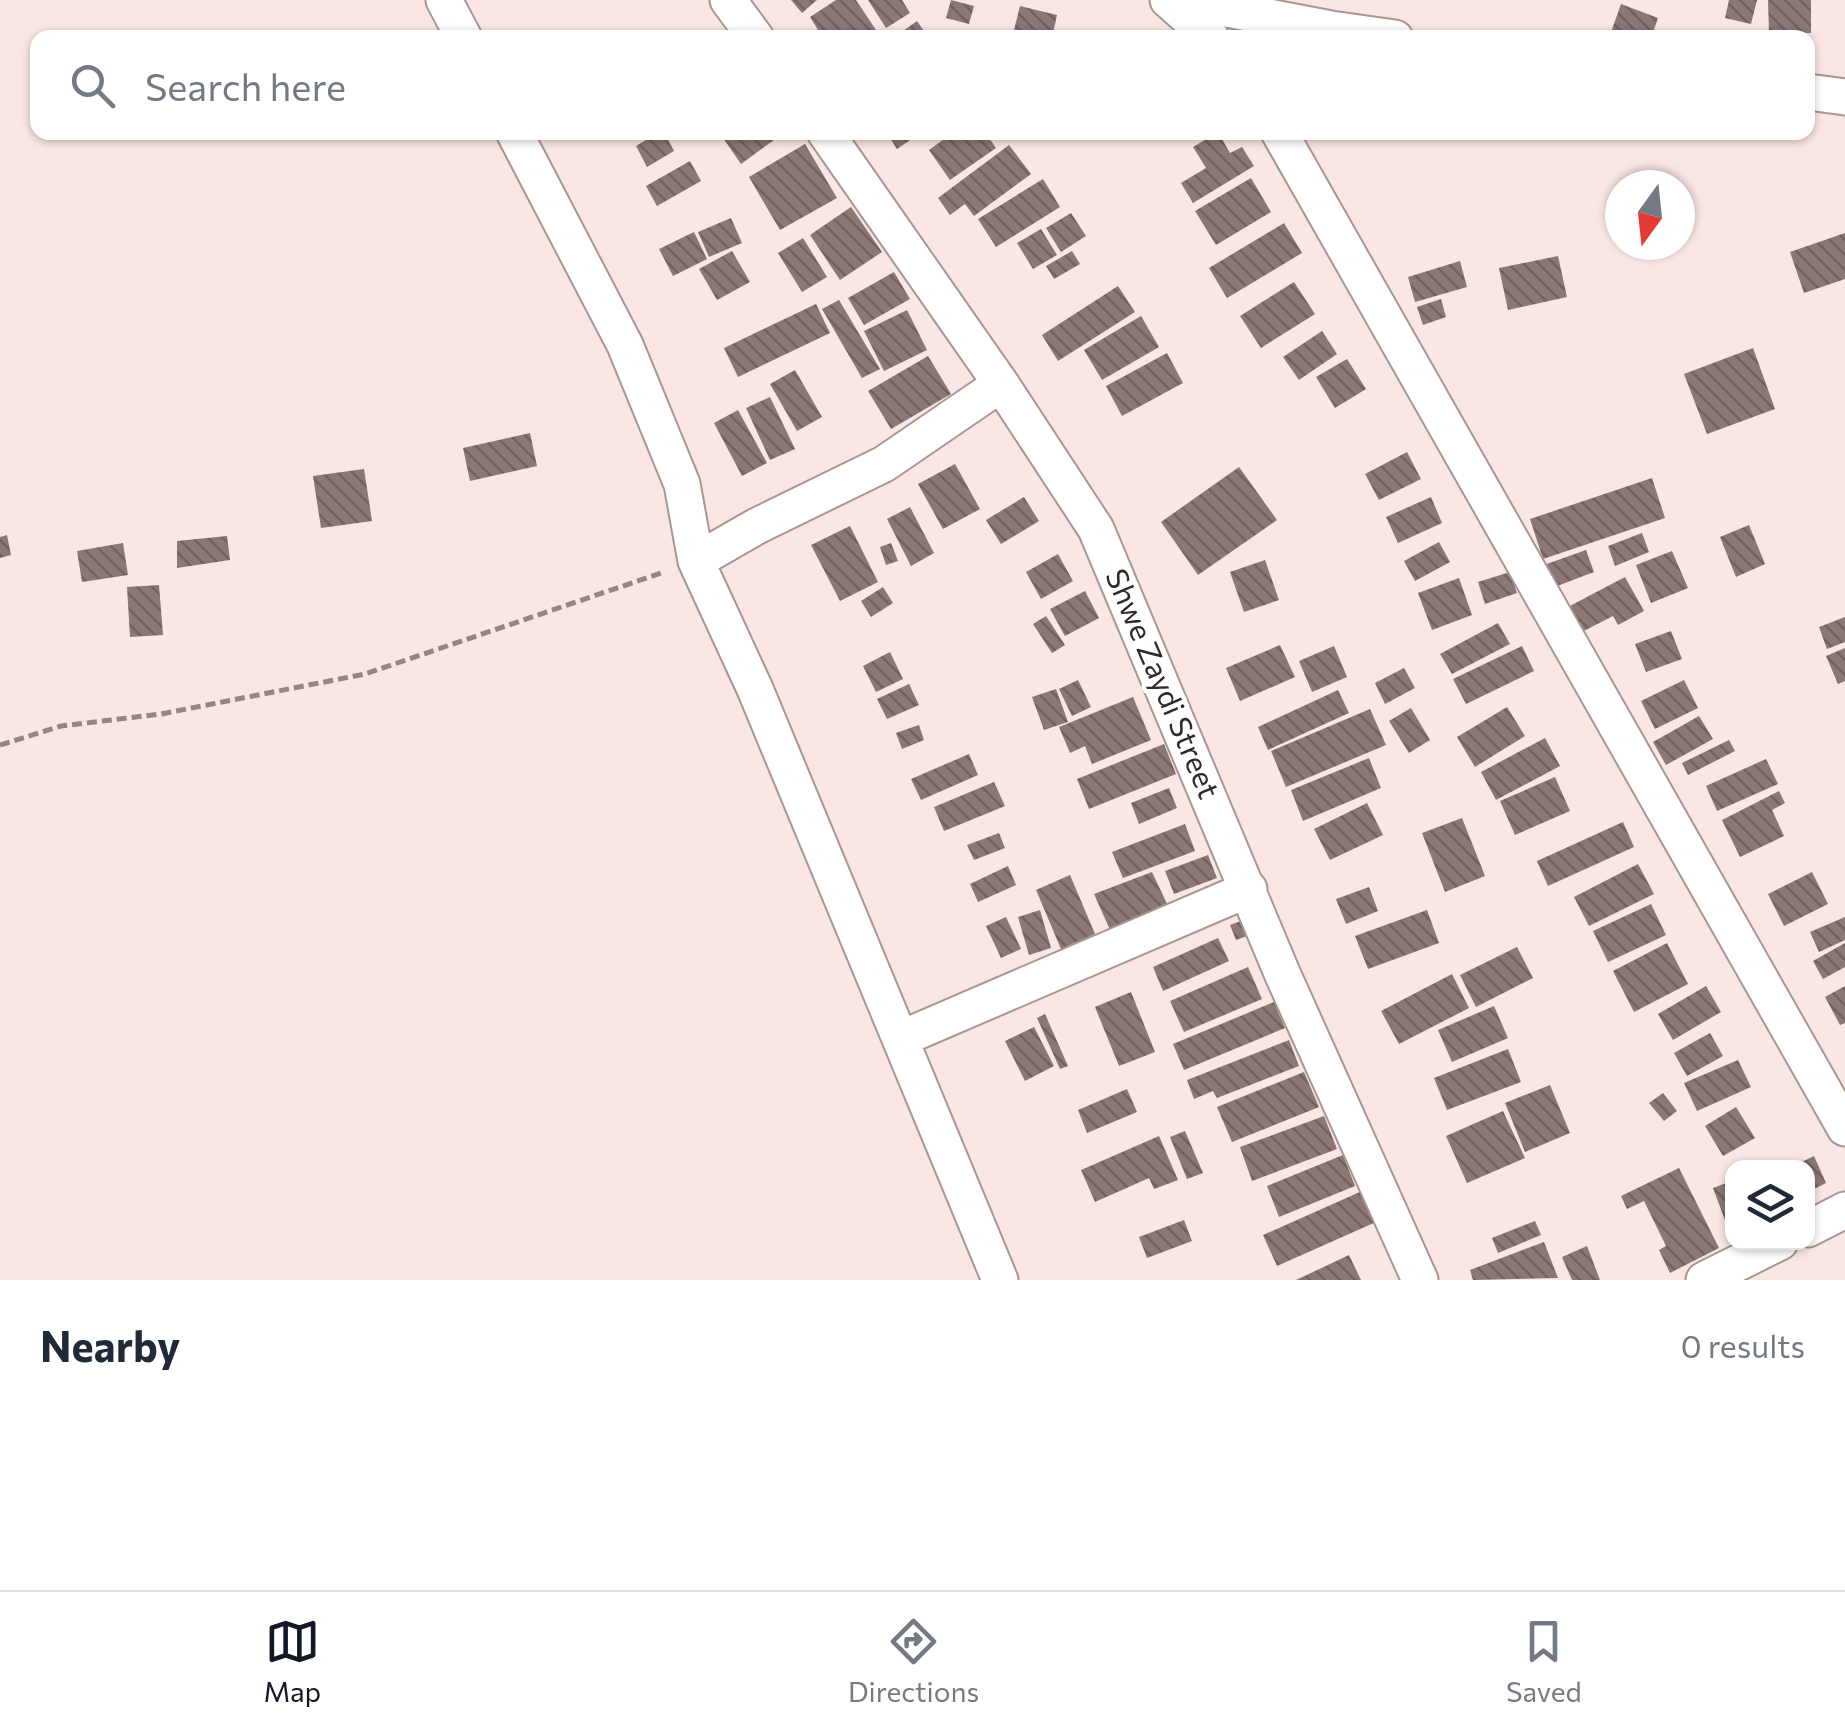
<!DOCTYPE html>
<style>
body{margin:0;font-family:Commissioner,sans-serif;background:#f6f6f7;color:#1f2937}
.controls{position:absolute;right:30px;bottom:30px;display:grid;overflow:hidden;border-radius:20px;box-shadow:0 2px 8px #0004}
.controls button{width:90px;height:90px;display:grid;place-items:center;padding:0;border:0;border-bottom:2px solid #e0e1e3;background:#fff;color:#1f2937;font:50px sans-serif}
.compass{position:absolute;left:1605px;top:170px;width:90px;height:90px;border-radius:50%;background:#fff;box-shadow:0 2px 8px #0004;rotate:195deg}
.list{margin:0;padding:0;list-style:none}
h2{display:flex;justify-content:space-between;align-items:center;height:130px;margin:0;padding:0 40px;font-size:42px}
h2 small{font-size:32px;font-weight:400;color:#747a83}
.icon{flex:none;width:55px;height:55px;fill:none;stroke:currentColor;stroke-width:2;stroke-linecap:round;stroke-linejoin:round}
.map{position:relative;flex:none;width:1845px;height:1280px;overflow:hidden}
.search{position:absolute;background:#fff;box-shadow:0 2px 8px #0004;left:30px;right:30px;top:30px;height:110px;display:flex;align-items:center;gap:25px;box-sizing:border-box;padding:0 35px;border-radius:20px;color:#747a83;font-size:38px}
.sheet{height:310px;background:#fff}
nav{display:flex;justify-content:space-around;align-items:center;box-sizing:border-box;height:140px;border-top:2px solid #e0e1e3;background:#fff;font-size:28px;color:#747a83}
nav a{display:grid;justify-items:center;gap:5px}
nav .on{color:#111827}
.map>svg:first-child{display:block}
</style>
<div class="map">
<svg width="1845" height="1280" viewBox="0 0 1845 1280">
<defs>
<pattern id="building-back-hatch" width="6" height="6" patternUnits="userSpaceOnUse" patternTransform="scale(2.5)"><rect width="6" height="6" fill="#8a7875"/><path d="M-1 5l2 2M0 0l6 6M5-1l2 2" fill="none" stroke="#716260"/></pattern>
</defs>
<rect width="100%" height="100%" fill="#fae6e2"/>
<path fill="url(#building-back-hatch)" d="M791,0H817L802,13Z
M836,0H856L878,33L871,38H823L810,17Z
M868,0H902L910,13L886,28Z
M951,0L974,6L969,24L946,18Z
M1729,0H1757L1751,24L1725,18Z
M1768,0H1811V33H1769Z
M1621,4L1658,18L1651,38H1609Z
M1020,6L1057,15L1052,38H1012Z
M917,21L929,38H893Z
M659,132H664L674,151L647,167L636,146Z
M719,132H785L741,164Z
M886,132H922L897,149Z
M954,132H985L996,148L950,180L929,150Z
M1218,132L1230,153L1242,147L1254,166L1193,203L1181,183L1206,168L1193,147Z
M805,144L837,198L780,230L749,177Z
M1009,145L1031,174L974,216L965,204L950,215L938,198Z
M690,161L701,181L657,206L646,186Z
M1251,178L1271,212L1216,245L1195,211Z
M1043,179L1060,207L996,247L978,219Z
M851,207L882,252L840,280L810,235Z
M1071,213L1086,236L1061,252L1046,228Z
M731,218L742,243L709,257L698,232Z
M1284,223L1302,253L1227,298L1209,268Z
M1041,229L1057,255L1033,269L1017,243Z
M694,232L707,259L673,276L659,249Z
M1845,233V279L1804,293L1790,252Z
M803,238L827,277L802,292L778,253Z
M732,251L750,282L717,300L699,269Z
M1072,251L1080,264L1054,279L1046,266Z
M1558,256L1567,297L1508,310L1499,268Z
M1460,261L1467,287L1415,302L1408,277Z
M894,272L910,299L864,325L848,298Z
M1294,282L1315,314L1261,348L1240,316Z
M1118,286L1135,312L1058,361L1042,335Z
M1441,299L1446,317L1423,325L1417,307Z
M839,300L880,369L862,378L822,309Z
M816,304L830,333L738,377L724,348Z
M907,310L927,350L884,371L864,331Z
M1141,316L1159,347L1102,380L1084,350Z
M1322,331L1337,354L1299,380L1283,357Z
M1753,348L1775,409L1707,434L1684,374Z
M1167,353L1183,383L1122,416L1106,386Z
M928,356L951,394L891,429L868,391Z
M1347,359L1366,389L1335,408L1316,377Z
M795,370L822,417L797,431L770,384Z
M770,397L795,449L770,460L746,408Z
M738,410L767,463L742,476L714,423Z
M530,433L537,466L470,481L463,448Z
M1407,452L1421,479L1379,500L1365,474Z
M955,464L980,509L943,529L918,484Z
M1239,467L1277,520L1198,575L1161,522Z
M364,469L372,521L321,528L313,476Z
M1652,478L1665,518L1543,559L1530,519Z
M1024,497L1039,521L1001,544L986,520Z
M1431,497L1442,523L1398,543L1386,517Z
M910,507L934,553L911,566L887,519Z
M1749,525L1765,564L1736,577L1720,537Z
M850,526L878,582L840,601L811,545Z
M1642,533L1649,552L1615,566L1608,546Z
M7,535L11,555L0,558V537Z
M227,536L230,560L177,568V541Z
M1439,542L1450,562L1415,581L1404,561Z
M123,543L128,575L82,582L77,551Z
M891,543L898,561L886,565L880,547Z
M1586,550L1594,572L1552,588L1544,565Z
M1672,551L1688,588L1651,603L1636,565Z
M1058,554L1073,581L1041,599L1026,572Z
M1265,560L1279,600L1244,612L1230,572Z
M1510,572L1517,593L1485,604L1478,582Z
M1625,577L1644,611L1618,625L1613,616L1578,634L1564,609Z
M1459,578L1472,615L1432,630L1418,593Z
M159,585L163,635L130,637L127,587Z
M883,587L893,603L871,617L861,601Z
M1085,591L1099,618L1065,636L1050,609Z
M1046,616L1065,645L1052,653L1033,624Z
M1845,617V642L1827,649L1819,627Z
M1498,623L1510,644L1452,674L1440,654Z
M1671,631L1682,659L1646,672L1635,644Z
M1280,645L1295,677L1240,701L1226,668Z
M1334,646L1347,677L1312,692L1299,661Z
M1522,646L1534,671L1466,704L1453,679Z
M1845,648V681L1838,684L1826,656Z
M890,652L903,679L876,692L863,666Z
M1404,668L1415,688L1385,704L1375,683Z
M1078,680L1091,707L1072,716L1059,689Z
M1684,680L1698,708L1655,729L1641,701Z
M909,684L919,705L887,719L877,699Z
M1056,689L1068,722L1044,730L1032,697Z
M1338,690L1349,713L1268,750L1258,727Z
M1133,697L1151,740L1092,764L1085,746L1070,753L1059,727Z
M1507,707L1525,736L1475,767L1457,737Z
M1411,708L1430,740L1409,753L1389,721Z
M1370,709L1386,745L1286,787L1271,751Z
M1699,716L1713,739L1666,765L1653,742Z
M919,725L924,740L902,749L896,733Z
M1545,738L1560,766L1496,800L1481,772Z
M1729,740L1735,751L1688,775L1682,763Z
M1164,744L1176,774L1089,809L1077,779Z
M969,754L978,775L921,800L911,779Z
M1369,758L1381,788L1303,821L1291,790Z
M1766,759L1778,784L1717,811L1706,786Z
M1555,777L1570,811L1515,835L1500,801Z
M994,782L1005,806L944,831L934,807Z
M1169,788L1177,808L1139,824L1131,803Z
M1779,791L1785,803L1772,810L1784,836L1740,857L1722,820Z
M1367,803L1383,835L1330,860L1314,829Z
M1462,818L1485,876L1445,892L1422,833Z
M1623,822L1634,847L1548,886L1537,861Z
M1185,824L1195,851L1123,878L1112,852Z
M999,833L1005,848L974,860L967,845Z
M1208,855L1217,878L1174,894L1165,871Z
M1638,864L1654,894L1589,926L1574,897Z
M1008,866L1016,885L978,902L970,884Z
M1152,872L1169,908L1111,932L1094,894Z
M1812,872L1828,904L1784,926L1768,894Z
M1070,875L1095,934L1061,949L1036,890Z
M1369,887L1378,911L1346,924L1336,899Z
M1651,904L1666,935L1608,962L1593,931Z
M1040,910L1051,948L1029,955L1018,917Z
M1427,910L1439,943L1368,969L1355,936Z
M1006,917L1021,949L1001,958L986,926Z
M1252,917L1258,932L1236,940L1230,925Z
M1845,917V940L1819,952L1810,932Z
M1218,938L1229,961L1163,991L1153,967Z
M1667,943L1688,984L1634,1012L1613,971Z
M1845,943V967L1823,979L1813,961Z
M1517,947L1533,978L1476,1007L1460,975Z
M1248,967L1262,999L1184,1032L1170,1001Z
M1452,974L1469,1008L1399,1044L1381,1011Z
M1706,986L1721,1012L1673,1040L1658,1014Z
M1845,986V1023L1840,1025L1825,997Z
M1131,992L1155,1052L1119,1066L1095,1007Z
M1274,1002L1285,1028L1184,1070L1173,1044Z
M1494,1006L1508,1038L1452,1062L1438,1030Z
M1045,1014L1068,1066L1060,1069L1037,1018Z
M1034,1027L1054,1066L1025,1081L1005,1041Z
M1710,1033L1723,1056L1687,1076L1674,1053Z
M1289,1040L1299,1066L1217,1098L1213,1091L1194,1099L1187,1080Z
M1508,1049L1521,1082L1447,1110L1434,1078Z
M1738,1060L1751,1087L1697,1111L1684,1083Z
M1304,1072L1319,1107L1232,1142L1217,1107Z
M1550,1085L1570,1133L1525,1152L1505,1103Z
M1127,1089L1137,1112L1087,1133L1078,1110Z
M1663,1093L1677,1111L1664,1121L1649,1103Z
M1736,1107L1755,1138L1723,1156L1705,1126Z
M1503,1111L1525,1158L1467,1183L1446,1136Z
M1324,1116L1337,1149L1252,1181L1240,1147Z
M1185,1131L1203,1173L1187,1179L1170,1137Z
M1159,1136L1178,1180L1154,1189L1149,1178L1095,1202L1081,1170Z
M1343,1155L1355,1186L1279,1217L1267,1186Z
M1814,1156L1826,1183L1808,1192V1168H1789Z
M1679,1168L1719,1248L1670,1273L1659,1250L1666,1246L1644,1201L1627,1209L1621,1196Z
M1732,1181V1239L1713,1188Z
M1362,1191L1376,1222L1277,1266L1263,1235Z
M1184,1220L1192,1241L1147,1258L1139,1237Z
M1535,1221L1541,1235L1498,1253L1492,1238Z
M1544,1242L1558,1278L1473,1280L1470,1270Z
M1587,1246L1600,1280H1572L1562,1257Z
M1349,1255L1361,1280H1296Z"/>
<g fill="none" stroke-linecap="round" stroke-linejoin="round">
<g stroke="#a99692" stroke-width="39">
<path id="minor" d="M444,0L464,38
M728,0L756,38
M1168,0L1211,38
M1180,0L1331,29L1395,38
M1808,92L1845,97
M514,132L625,345L682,484L696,561L755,689L1000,1280
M825,132L1001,384L1096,529L1282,973L1420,1280
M1279,132L1845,1128
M696,561L757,526L884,464L1001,384
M900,1039L1249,889
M1808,1229L1845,1210
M1704,1280L1780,1242"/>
</g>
<path stroke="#938683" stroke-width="5" stroke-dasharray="10 5" stroke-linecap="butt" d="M0,745L61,726L161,714L365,674L664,572"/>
<use href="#minor" stroke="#fff" stroke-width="35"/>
</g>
<g text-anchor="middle" stroke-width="9" stroke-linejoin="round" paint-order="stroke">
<g font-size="30" fill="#2f2826" stroke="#fff">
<text transform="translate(1162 684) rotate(67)" y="10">Shwe Zaydi Street</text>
</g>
</g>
</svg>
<div class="controls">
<button><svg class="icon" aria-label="layers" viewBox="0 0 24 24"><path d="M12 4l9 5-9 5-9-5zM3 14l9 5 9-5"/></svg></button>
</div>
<svg class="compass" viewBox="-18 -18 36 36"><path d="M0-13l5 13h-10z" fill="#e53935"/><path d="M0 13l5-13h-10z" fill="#747a83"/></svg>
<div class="search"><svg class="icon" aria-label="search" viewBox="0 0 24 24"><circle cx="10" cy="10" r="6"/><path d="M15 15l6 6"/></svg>Search here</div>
</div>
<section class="sheet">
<h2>Nearby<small>0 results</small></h2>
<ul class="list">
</ul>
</section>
<nav>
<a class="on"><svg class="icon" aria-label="map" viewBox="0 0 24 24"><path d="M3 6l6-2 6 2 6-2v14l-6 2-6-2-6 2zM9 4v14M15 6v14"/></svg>Map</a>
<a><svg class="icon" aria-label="directions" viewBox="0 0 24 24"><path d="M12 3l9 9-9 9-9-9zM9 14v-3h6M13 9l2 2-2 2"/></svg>Directions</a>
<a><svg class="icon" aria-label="saved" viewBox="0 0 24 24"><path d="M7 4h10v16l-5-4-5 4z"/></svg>Saved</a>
</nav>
